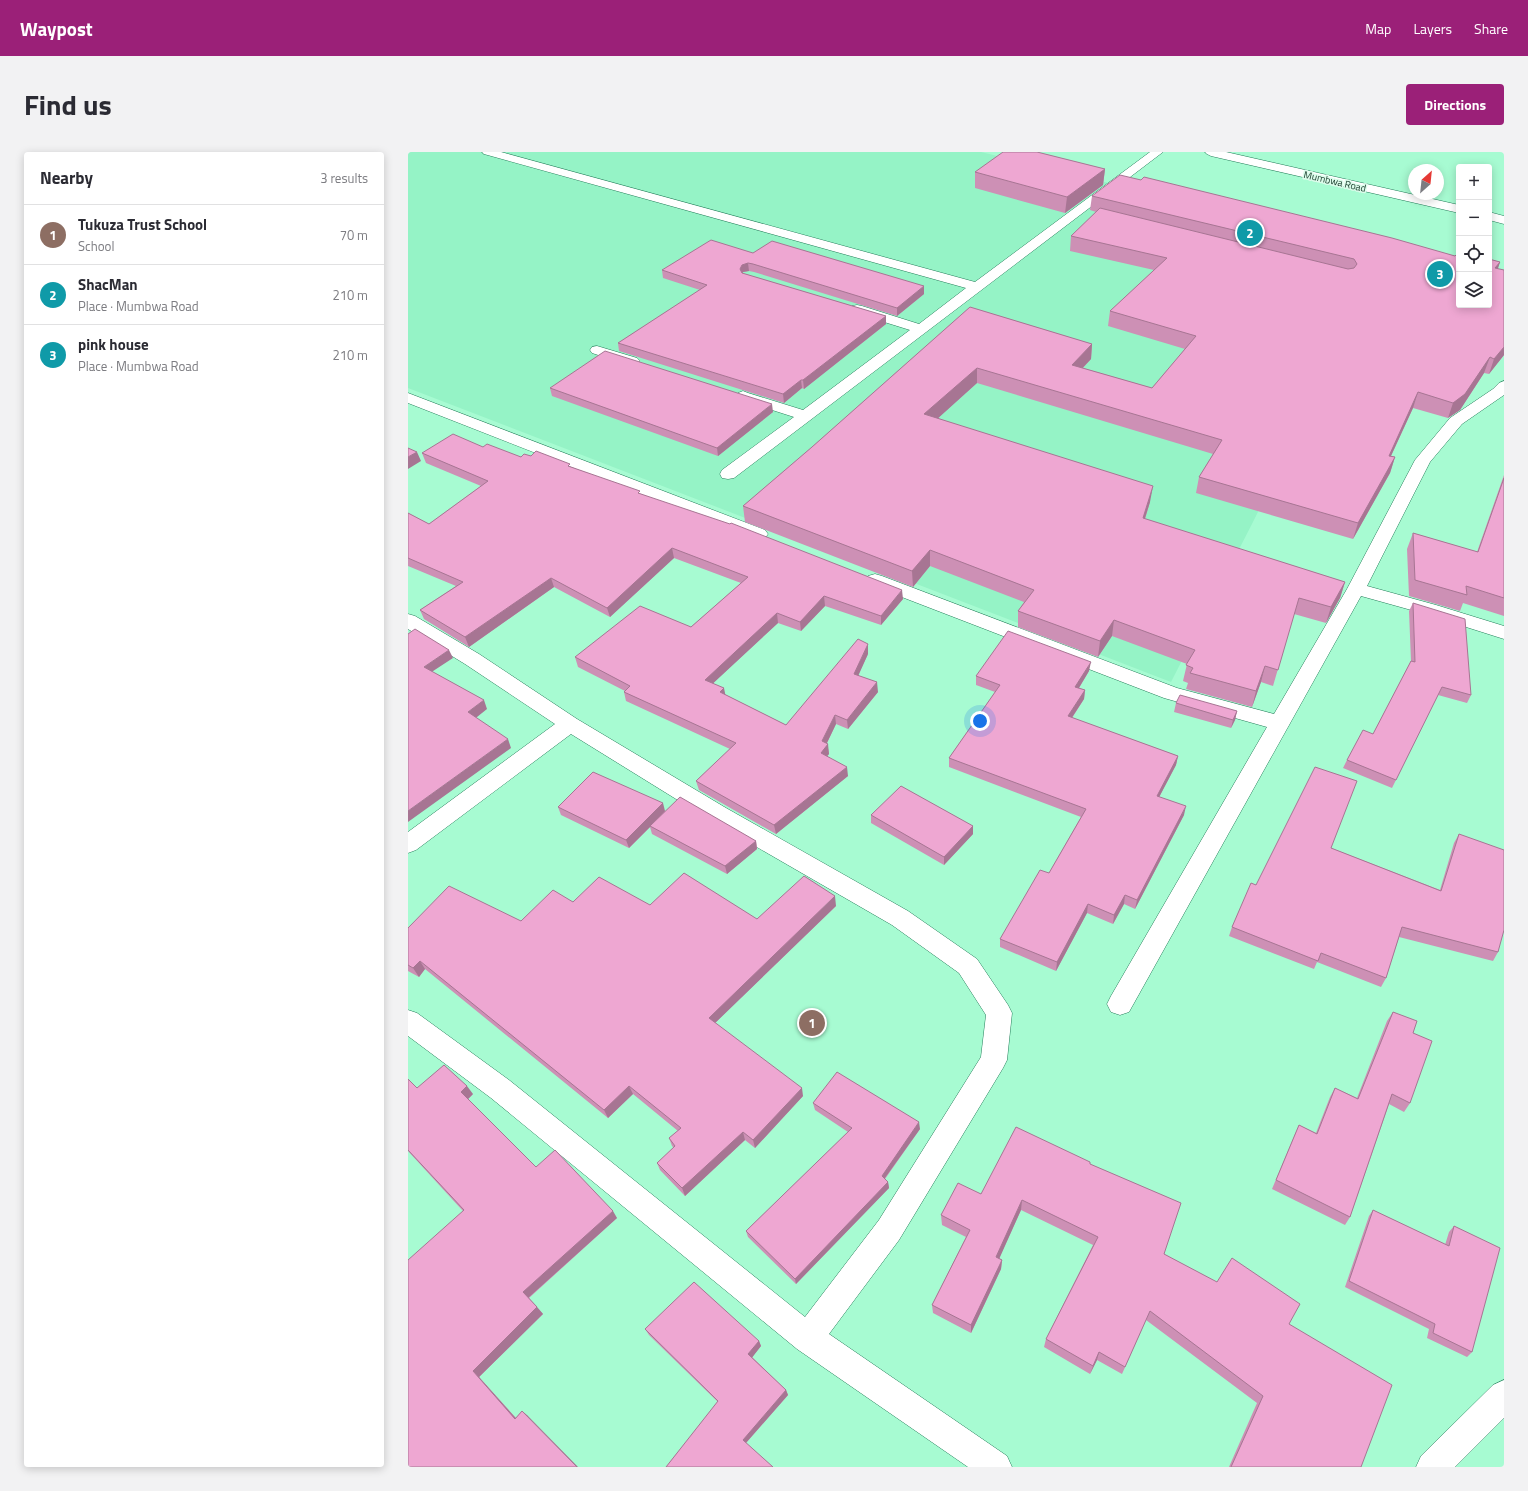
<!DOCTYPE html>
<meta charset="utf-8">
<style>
body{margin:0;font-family:"Titillium Web",sans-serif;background:#f2f2f3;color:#2b2b33}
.controls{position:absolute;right:12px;top:12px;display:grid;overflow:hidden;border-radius:4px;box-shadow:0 2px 10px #0003}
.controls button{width:36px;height:36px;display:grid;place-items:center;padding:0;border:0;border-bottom:1px solid #e1e1e2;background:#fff;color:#2b2b33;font:20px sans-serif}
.compass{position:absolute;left:1000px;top:12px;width:36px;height:36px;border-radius:50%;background:#fff;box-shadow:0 2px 10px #0003;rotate:27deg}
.you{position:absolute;left:572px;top:569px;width:14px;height:14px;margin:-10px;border:3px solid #fff;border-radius:50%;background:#1a73e8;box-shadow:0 0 0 6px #1a73e833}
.badge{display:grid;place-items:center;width:26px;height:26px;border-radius:50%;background:#9b2078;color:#fff;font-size:13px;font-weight:700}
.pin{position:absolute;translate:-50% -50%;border:2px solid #fff;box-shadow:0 1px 4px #0006}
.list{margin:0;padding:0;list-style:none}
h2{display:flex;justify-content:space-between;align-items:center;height:52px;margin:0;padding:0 16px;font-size:17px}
h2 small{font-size:13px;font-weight:400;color:#7c7c81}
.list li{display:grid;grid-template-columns:26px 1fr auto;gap:12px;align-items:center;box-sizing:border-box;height:60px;padding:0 16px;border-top:1px solid #e1e1e2}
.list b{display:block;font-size:15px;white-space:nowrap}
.list p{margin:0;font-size:13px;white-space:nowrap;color:#7c7c81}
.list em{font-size:13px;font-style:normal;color:#7c7c81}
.icon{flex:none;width:22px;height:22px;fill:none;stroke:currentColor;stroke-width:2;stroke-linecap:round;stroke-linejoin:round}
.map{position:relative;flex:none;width:1096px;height:1315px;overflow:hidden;border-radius:4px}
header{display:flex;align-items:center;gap:24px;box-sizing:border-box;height:56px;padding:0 20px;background:#9b2078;color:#fff}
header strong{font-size:19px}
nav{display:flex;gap:22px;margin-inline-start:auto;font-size:14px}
.intro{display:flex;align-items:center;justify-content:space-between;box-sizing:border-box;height:96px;padding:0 24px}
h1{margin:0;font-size:28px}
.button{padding:10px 18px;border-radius:4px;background:#9b2078;color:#fff;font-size:14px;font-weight:700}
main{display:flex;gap:24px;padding:0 24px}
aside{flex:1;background:#fff;border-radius:4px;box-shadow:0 2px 10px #0003}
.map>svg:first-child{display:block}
</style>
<header>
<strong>Waypost</strong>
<nav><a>Map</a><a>Layers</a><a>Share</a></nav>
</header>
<div class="intro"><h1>Find us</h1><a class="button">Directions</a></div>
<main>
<aside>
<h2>Nearby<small>3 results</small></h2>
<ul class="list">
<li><span class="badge" style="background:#8d6e63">1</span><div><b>Tukuza Trust School</b><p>School</p></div><em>70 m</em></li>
<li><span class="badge" style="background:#0f9aa8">2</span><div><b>ShacMan</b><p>Place · Mumbwa Road</p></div><em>210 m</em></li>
<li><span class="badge" style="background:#0f9aa8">3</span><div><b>pink house</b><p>Place · Mumbwa Road</p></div><em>210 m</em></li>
</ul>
</aside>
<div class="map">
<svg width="1096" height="1315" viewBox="0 0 1096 1315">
<rect width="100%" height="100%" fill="#a7fbd2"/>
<path fill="#95f3c6" d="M0,0H573L985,100L917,225L846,368L763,530L0,236Z"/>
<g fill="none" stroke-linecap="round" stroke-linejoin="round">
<g stroke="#257d5a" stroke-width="1">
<path id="minor" d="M74,0H93L567,130L742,0H755L326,326L320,327L314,326L312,322L314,318L386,265L330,247L327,244L330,241L335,239L340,241L395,258L502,178L444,160L442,157L444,154L449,153L454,154L511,172L558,136L76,2Z
M189,194L229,206L232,209L229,212L224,214L184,201L182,198L184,195Z
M1096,229V243L1054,272L1022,310L959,434L1028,453L1096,474V487L1014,461L953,444L721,860L712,863L703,860L699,852L703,844L859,575L756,546L460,432L458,428L460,424L467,422L474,424L769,536L866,562L939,437L1007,308L1042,266L1085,237L1091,231Z
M0,241L357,378L360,382L357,386L351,387L345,386L0,251Z
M0,462L7,464L71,502L169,567L318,656L500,759L569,807L600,853L604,861L599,908L595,916L491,1088L421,1182L599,1304L604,1315H560L389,1197L83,946L0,884V858L9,861L101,928L397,1165L471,1068L573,905L578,863L551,821L484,773L302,668L163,582L8,698L0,701V680L147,572L57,512L0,477Z
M1096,1228V1266L1047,1315H1008L1013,1304L1085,1233Z"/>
</g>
<g stroke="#257d5a" stroke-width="1">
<path id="major" d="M797,0H818L1051,53V61L803,4L799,2Z
M1081,60L1096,64V72L1081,68Z"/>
</g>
<use href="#minor" fill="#fff" fill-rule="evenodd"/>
<use href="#major" fill="#fff" fill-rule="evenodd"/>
</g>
<path fill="#cd90b5" d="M697,17L695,33L657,61L567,36V20Z
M684,44L1047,104L1081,107L1092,110L1090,116L1096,203L1081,222L1076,221L1052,258L1040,266L1005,256L983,304L987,305L982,321L945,387L788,341L791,325L805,302L569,231L530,266L742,350L737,367L937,430L932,446L918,471L886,462L865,534L853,530L844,555L778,537L780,531L775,529L779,512L704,484L690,505L610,475V459L616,450L522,414L505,435L337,370L335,354L404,295L562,155L684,192L683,207L675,216L744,236L777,197L700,174L702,159L746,118L662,99L663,84L688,60L682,58Z
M345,101L516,142L489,164L346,120L341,119L335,120L334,121L478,164V172L396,237L394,236L376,251L211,199L210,191L292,138L255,126L254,118Z
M142,236L365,260L310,304L144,244Z
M75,295L113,305L123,304L163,315L233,342L495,447L473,473L417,454L393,479L370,471L305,531L318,543L378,573L460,502L450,523L470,540L440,577L428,572L419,591L421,602L419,604L440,624L368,682L291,638L288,629L322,597L218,549L216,540L217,539L170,515L167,505L283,475L333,431L266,406L202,465L146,435L61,495L16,467L12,458L48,434L0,414V361L21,372L73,334L18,311L14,301Z
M1096,323V464L1055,451L1052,459L1001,444L999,397L1005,381L1069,400Z
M1005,451L1063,543L1059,551L1030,543L984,636L935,616L939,608L965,582L1003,509L1001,459Z
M681,519L671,536L677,538L676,547L664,566L770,604L768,613L751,645L776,663L727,757L716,752L705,772L679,761L648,819L592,795V787L641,721L673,665L541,615V606L587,540L568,533V524Z
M768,551L829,559L827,568L823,576L766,560Z
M150,655L257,659L348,689L349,697L319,722L244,682L242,675L221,696L153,663Z
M463,663L565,674V682L536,713L463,671Z
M1051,682L1090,800L1085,809L991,785L978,826L973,835L909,810L906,817L821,784L824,775L848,733L923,696L1032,738L1046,691Z
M165,750L242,753L349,767L428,754L307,871L395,944L347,996L337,988L277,1044L252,1018L249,1011L266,996L264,994L261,986L270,979L225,942L200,966L17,817L11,825L0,819V776L113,769Z
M985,860L1005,881L1002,951L996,960L981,952L942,1065L937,1073L864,1037L887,982L891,973L908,981L922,945L927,936L949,946L979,869Z
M0,927L9,936L65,942L60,947L128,1015L209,1066L121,1146L135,1162L71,1225L108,1266L114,1259L120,1264L0,1315L55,1059L0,999Z
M405,951L512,977L477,1027L480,1030L481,1036L388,1132L340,1085L338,1079L440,980L407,958Z
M682,1012L756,1102L881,1172L953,1315H821L849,1251L738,1168L714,1222L689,1208L682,1222L636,1195L638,1187L685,1093L613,1058L591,1106L594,1108L593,1117L563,1181L525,1161L524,1153L558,1085L534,1073L533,1063L573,1042Z
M965,1058L1037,1093L1041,1080L1046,1074L1064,1200L1059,1205L1019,1186L1021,1177L937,1135L961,1064Z
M237,1177L351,1189L353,1194L344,1205L378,1238L380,1243L338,1291L258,1315L310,1250L241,1183Z"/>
<path fill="#a77593" d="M697,17L695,33L657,61L659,45Z
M1092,110L1087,125V116Z
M340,111L341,119L335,120L333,125L332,117L334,113Z
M516,134V142L489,164V156Z
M478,164V172L396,237L395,228Z
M684,192L683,207L663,228L664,213Z
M1096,195V203L1081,222L1086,207Z
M1082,205L1076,221L1052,258L1040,266L1045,251Z
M569,216V231L517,278L516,262Z
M393,228L394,236L376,251L375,242Z
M1010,240L1005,256L976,319L981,304Z
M364,252L365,260L310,304L309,296Z
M9,300L13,309L0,317V305Z
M987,305L982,321L945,387L950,371Z
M745,334L742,350L732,382L735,366Z
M264,396L266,406L202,465L199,456Z
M522,398V414L505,435L504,419Z
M143,426L146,435L61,495L57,485Z
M937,430L932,446L918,471L923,455Z
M494,438L495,447L473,473V464Z
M416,444L417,454L393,479L392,470Z
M369,461L370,471L299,537L297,528Z
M706,468L704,484L690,505L692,489Z
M460,492V502L447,531L446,522Z
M41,498L45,506L19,523L16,515Z
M683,510L681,519L666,544L667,535Z
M857,514L853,530L844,555L848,539Z
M469,530L470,540L440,577L439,568Z
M316,536L318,546L312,540Z
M677,538L676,547L659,573L660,564Z
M76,548L79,557L64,569L60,560Z
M829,559L827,568L823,576L825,568Z
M427,563L428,572L416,597L420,592L421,602L414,610L413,601L414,589Z
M100,587L103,596L0,670V659Z
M770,604L768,613L747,653L749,644Z
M439,615L440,624L368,682L366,673Z
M255,651L257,659L242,674V675L221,696L218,688Z
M778,654L776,663L727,757L729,748Z
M565,674V682L536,713V705Z
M348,689L349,697L319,722L317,714Z
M717,743L716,752L705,772L706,763Z
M427,744L428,754L304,874L301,866Z
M680,752L679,761L648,819L649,810Z
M12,809L17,817L11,825L5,816Z
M59,934L65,942L59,948L53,940Z
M221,934L225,942L200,966L196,958Z
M394,936L395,944L347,996L345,988Z
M511,970L512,977L474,1030V1024Z
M335,980L337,988L277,1044L274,1036Z
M480,1030L481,1036L388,1132L387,1127Z
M614,1048L613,1058L588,1114V1105Z
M205,1059L209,1066L120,1146L115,1140Z
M594,1108L593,1117L563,1181V1173Z
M129,1155L135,1162L71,1225L113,1272L107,1267L65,1219Z
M351,1189L353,1194L343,1207L340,1202Z
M691,1200L689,1208L682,1222L685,1214Z
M378,1238L380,1243L337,1292L335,1288Z
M114,1259L120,1264L170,1315H169Z"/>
<path fill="#eea7d2" stroke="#a77593" d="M595,0H629L697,17L659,45L567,20Z
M712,23L733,28L736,25L984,86L1047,104L1051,100V153H1081V107L1092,110L1087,116L1096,118V195L1086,207L1082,205L1057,242L1045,251L1010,240L981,304L987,305L950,371L791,325L814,288L569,216L516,262L745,334L735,366L937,430L923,455L891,446L870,518L857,514L848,539L782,521L785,516L778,513L787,498L706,468L692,489L610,459L626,438L522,398L504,419L335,354L404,295L562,155L684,192L664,213L744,236L788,184L702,159L759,106L663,84L692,56L940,117L946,116L949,112L946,107L684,44Z
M303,88L345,101L364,89L516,134L489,156L345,112L340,111L334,113L332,117L334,121L478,164L395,228H393L375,242L210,191L299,133L254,118Z
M197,199L364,252L309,296L142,236Z
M45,282L75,295L79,292L113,305L116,302L123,304L128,299L162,312L160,314L232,339L230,341L322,372L323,371L494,438L473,464L416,444L392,470L369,461L297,528L316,536L312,540L378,573L450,487L460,492L446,522L469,530L439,568L427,563L414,589L420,592L413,601L439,615L366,673L288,629L328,591L216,540L222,534L167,505L232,454L283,475L340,425L264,396L199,456L143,426L57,485L12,458L55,430L0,406V361L21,372L80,329L14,301Z
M0,296L9,300L0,305Z
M1096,326V446L1058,434L1059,443L1007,428L1005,381L1070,400Z
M1005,451L1057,467L1063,543L1034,535L988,628L939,608L955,578L965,582L1003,509L1007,510Z
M7,477L41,498L16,515L76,548L60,560L100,587L0,659V482Z
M600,479L683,510L667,535L677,538L660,564L770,604L749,644L778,654L729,748L717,743L706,763L680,752L649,810L592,787L632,718L641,721L678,657L541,606L592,533L568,524Z
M772,543L829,559L825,568L768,551Z
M907,615L949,629L923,696L1033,739L1051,682L1096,698V778L1090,800L994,775L978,826L913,801L910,809L824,775L843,731L848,733Z
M185,620L255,651L218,688L150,655Z
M493,634L565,674L536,705L463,663Z
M272,645L348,689L317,714L242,674Z
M276,721L349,767L396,724L427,744L301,866L394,936L345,988L335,980L274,1036L249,1011L267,994L261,986L273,976L221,934L196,958L12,809L5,816L0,813V776L41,734L113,769L145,738L165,750L191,725L242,753Z
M985,860L1009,869L1005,881L1024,889L1002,951L984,942L942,1065L868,1028L891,973L909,982L927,936L950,947Z
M36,913L59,934L53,940L128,1015L147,998L205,1059L115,1140L129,1155L65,1219L107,1267L114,1259L169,1315H0V1108L56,1058L0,998V927L9,936Z
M429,920L511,970L474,1024L480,1030L387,1127L338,1079L444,976L405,951Z
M608,975L682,1010V1012L773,1051L756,1102L809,1130L824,1106L892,1152L881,1172L984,1233L953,1315H823L855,1244L742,1159L717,1215L691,1200L685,1214L638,1187L690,1085L614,1048L588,1105L594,1108L563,1173L524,1153L562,1078L533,1063L550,1031L573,1042Z
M965,1058L1041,1094L1046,1074L1092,1096L1064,1200L1025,1181L1027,1172L941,1129Z
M286,1130L351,1189L340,1202L378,1238L335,1288L365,1315H258L310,1249L237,1177Z"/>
<g text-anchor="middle" stroke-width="3" stroke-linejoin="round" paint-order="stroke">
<g font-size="10" fill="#1d4030" stroke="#dcfceb">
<text transform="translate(927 29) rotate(13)" y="4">Mumbwa Road</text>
</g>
</g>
</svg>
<div class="controls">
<button>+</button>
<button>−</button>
<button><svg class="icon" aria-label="locate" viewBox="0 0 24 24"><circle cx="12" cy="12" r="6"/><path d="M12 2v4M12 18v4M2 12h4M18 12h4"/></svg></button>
<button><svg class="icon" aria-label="layers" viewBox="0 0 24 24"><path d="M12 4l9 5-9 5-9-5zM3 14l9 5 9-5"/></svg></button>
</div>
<svg class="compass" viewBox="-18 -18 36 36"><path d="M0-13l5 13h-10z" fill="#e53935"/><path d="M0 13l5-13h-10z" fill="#7c7c81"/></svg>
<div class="you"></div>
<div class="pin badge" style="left:404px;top:871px;background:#8d6e63">1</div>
<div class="pin badge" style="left:842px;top:81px;background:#0f9aa8">2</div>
<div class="pin badge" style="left:1032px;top:122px;background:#0f9aa8">3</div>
</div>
</main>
